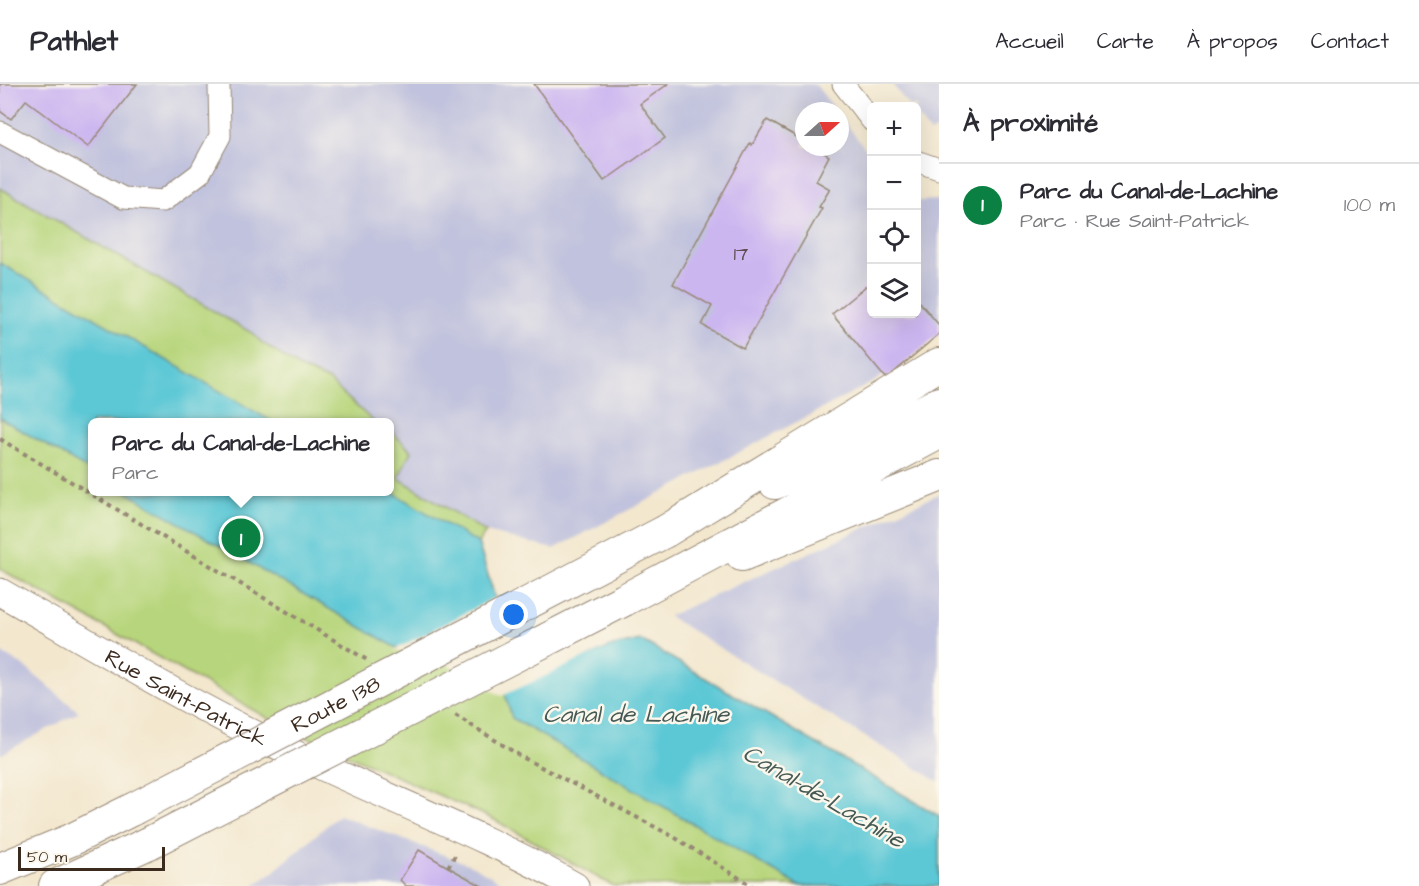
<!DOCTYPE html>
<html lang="fr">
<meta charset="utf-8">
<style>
body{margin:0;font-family:"Architects Daughter",sans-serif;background:#f2f2f3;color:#2b2b33}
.controls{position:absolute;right:18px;top:18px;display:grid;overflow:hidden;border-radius:9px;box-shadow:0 6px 24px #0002}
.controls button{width:54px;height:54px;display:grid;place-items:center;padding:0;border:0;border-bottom:2px solid #e1e1e2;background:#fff;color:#2b2b33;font:30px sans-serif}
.compass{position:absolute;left:795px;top:18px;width:54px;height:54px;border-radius:50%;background:#fff;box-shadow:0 6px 24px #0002;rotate:69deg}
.scale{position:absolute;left:18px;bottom:15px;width:147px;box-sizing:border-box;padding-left:6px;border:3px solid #3b2a1e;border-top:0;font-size:16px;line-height:21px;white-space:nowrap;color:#3b2a1e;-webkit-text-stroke:4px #fbf7ec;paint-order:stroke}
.you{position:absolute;left:514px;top:531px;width:21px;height:21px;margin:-15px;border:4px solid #fff;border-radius:50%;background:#1a73e8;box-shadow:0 0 0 9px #1a73e833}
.badge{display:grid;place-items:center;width:39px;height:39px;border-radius:50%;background:#0b8043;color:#fff;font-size:20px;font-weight:700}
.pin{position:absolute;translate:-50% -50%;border:3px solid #fff;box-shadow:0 2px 6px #0006}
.popup{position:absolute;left:88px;top:334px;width:306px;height:78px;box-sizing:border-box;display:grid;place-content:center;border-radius:9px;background:#fff;filter:drop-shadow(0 2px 4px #0005);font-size:20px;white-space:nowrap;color:#7c7c81}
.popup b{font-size:22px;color:#2b2b33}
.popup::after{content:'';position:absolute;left:50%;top:100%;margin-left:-12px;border:12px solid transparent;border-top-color:#fff}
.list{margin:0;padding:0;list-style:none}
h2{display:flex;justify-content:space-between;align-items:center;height:78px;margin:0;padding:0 24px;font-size:26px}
h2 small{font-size:20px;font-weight:400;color:#7c7c81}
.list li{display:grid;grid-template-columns:39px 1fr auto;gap:18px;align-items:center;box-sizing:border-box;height:84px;padding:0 24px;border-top:2px solid #e1e1e2}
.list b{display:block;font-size:22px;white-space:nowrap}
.list p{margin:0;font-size:20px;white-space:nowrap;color:#7c7c81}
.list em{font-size:20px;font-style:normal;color:#7c7c81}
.icon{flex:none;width:33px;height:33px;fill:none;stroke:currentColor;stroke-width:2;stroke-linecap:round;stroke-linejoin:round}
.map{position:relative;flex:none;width:939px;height:802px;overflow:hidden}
header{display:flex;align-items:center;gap:36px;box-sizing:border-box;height:84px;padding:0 30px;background:#fff;border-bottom:2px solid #e1e1e2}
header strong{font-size:28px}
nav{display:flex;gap:33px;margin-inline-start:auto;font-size:21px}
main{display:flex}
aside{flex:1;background:#fff}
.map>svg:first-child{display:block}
</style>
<header>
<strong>Pathlet</strong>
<nav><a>Accueil</a><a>Carte</a><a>À propos</a><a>Contact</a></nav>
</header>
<main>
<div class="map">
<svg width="939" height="802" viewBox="0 0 939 802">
<rect width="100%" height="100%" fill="#fbf7ec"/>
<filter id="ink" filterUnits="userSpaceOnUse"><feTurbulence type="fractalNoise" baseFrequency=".0167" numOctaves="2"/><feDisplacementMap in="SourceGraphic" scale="12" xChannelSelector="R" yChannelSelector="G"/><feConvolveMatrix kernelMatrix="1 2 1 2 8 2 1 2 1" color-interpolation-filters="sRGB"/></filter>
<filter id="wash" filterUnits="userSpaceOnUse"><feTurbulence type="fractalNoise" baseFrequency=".008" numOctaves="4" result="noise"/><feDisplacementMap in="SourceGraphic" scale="24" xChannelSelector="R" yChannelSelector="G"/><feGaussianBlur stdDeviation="1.35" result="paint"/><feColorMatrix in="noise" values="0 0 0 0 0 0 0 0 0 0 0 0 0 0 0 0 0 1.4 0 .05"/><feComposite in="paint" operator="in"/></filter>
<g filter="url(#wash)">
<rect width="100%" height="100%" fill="#f3e7ce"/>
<path fill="#c1c2dd" d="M0,0H815L836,27H804V63H840V32L871,72L872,230H916L917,117L939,116V250L875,297L554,465L486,448L398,394L411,367L390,347L389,338H374L329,297L300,284L260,257L252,249L0,104Z
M892,0H939V44L930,49L917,32L916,22H909Z
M939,410V698L668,532L884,435Z
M0,568L25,583L79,628L0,671Z
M339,731L473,782L508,802H253L272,789Z"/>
<path fill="#b7d57c" stroke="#79804d" stroke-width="1.5" d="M0,104L252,249L260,257L300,284L329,297L374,338H92V408H389L391,347L411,367L398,394L486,448L478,459L495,514L585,573L609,563L641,556L939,732V802H613L491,734L280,641L0,485Z"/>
<path fill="#5cc7d5" stroke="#4c787a" stroke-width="1.5" d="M0,179L273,338H92V388L0,334Z
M390,407L478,459L495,514L585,573L609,563L641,556L939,732V802H799L512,634L505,610L448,578L397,564L126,408Z"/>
<path fill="#f3e7ce" d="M498,512L586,569L621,557L502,612L446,580L394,566Z"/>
<g id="blocks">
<path fill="#ccb6f0" d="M0,0H137L88,63L26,16L11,35L0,27Z
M534,0H668L640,20L665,54L604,97Z
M767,36L804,57V63H814L829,72L816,97L830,105L819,123L822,124L743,264L702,241L712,222L673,200L750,59L752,61Z
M872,197V230H916V214L939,241V250L886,295L832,230Z
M419,766L448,783L482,802H406L400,796Z"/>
</g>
</g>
<g filter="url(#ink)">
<use href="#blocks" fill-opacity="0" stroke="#978876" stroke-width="1.5"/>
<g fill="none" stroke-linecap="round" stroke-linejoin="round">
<g stroke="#978876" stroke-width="23">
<path id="minor" d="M843,0L872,37
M0,48L123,114L163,117L200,89L220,52L219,0
M916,77L939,85"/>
</g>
<g stroke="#978876" stroke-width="29">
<g id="major">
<path id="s1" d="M0,508C96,563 191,621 291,668C386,714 483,750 575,802"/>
</g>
</g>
<g stroke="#978876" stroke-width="34">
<path id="highway" d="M775,399L848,367L939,319
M666,447L939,280
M742,471L939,392
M624,516L939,349
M0,785L71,756L133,725
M55,802L149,759"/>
</g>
<path stroke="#978876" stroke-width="4" stroke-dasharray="4.5 4.5" stroke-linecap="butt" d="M0,355L367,576
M455,631L522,673L674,753L752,802
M448,783L457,768"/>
<use href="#minor" stroke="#fff" stroke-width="21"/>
<use href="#major" stroke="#fff" stroke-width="27"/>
<use href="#highway" stroke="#fff" stroke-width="32"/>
<g stroke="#978876" stroke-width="34" stroke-linecap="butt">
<g id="highway-bridge">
<path id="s2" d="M133,725L666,447"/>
<path d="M149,759L624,516"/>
</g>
</g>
<use href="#highway-bridge" stroke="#fff" stroke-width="32"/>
</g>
</g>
<g text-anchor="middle" stroke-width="5" stroke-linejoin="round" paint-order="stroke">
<g font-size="20" fill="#5f4d52">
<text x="741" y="176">17</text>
</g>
<g font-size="22" fill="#3b2a1e" stroke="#fbf7ec">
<text dy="8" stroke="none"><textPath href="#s1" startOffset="214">Rue Saint-Patrick</textPath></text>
<text dy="8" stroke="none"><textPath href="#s2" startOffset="228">Route 138</textPath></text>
</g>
<g font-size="24" font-style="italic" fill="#455955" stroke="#fbf7ec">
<text x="636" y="638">Canal de Lachine</text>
<text transform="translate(824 712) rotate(30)" y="8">Canal-de-Lachine</text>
</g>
</g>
</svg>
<div class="controls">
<button>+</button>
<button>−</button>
<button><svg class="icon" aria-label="locate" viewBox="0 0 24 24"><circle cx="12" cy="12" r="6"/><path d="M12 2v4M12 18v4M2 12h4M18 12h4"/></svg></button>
<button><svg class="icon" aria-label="layers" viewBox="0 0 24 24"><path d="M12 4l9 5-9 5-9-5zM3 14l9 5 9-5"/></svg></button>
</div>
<svg class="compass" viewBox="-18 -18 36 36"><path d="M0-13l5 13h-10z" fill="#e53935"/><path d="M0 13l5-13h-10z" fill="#7c7c81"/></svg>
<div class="scale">50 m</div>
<div class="you"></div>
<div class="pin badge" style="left:241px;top:454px">1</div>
<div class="popup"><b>Parc du Canal-de-Lachine</b>Parc</div>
</div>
<aside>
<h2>À proximité<small></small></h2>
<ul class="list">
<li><span class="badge">1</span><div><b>Parc du Canal-de-Lachine</b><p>Parc · Rue Saint-Patrick</p></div><em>100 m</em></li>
</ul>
</aside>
</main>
